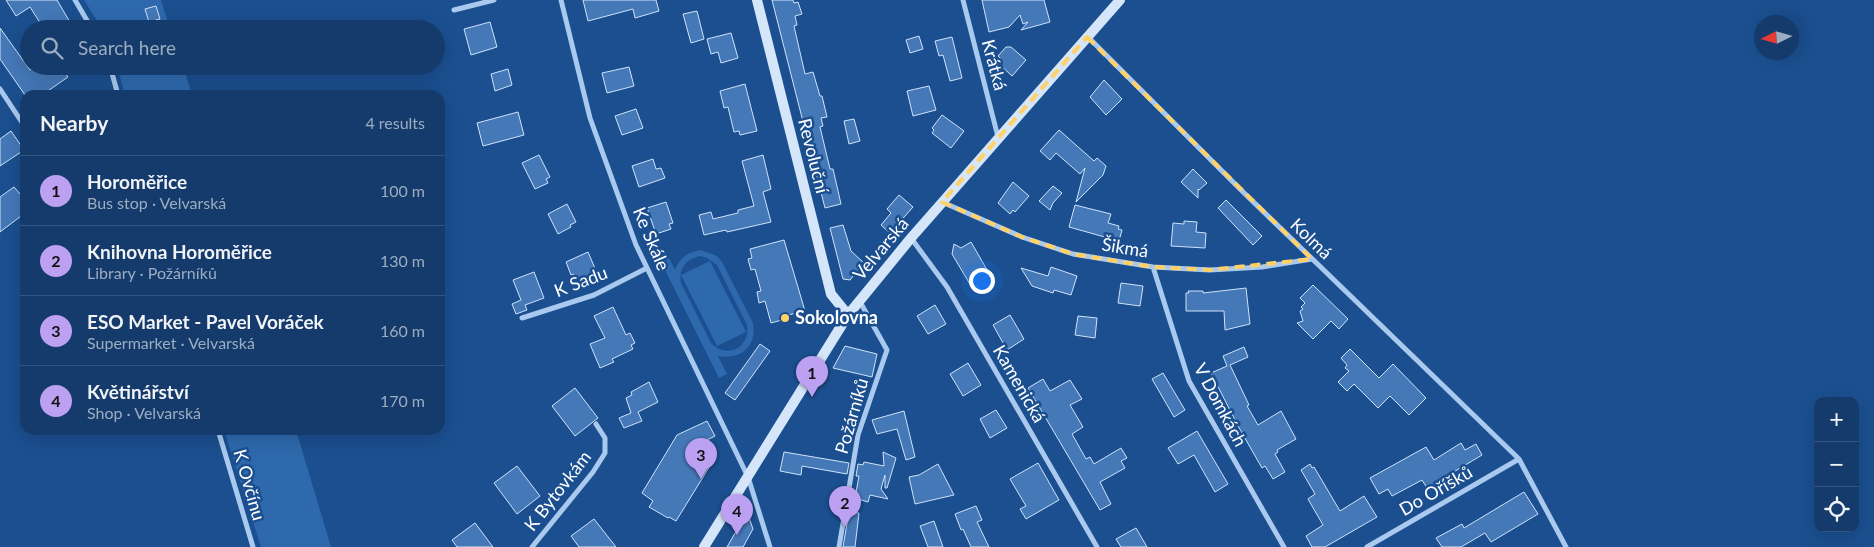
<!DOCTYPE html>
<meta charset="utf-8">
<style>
body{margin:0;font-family:Lato,sans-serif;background:#1d4271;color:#f1f3f6}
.controls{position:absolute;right:15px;bottom:15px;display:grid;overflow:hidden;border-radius:10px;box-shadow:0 5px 20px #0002}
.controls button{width:45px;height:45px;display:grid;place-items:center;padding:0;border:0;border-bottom:1px solid #33557e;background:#143b6b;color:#f1f3f6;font:25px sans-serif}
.compass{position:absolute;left:1754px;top:15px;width:45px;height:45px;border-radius:50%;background:#143b6b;box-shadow:0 5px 20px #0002;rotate:265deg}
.you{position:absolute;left:981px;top:280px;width:18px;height:18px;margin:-12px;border:4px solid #fff;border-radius:50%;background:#1a73e8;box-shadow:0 0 0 8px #1a73e833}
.badge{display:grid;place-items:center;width:32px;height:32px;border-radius:50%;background:#bca0f2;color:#111;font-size:16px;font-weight:700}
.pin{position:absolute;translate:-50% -41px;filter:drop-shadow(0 1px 2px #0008)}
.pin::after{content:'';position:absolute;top:26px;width:18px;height:15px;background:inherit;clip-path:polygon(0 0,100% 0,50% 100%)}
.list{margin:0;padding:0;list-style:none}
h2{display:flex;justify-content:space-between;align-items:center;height:65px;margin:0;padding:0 20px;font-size:21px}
h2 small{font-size:16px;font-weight:400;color:#9dadc1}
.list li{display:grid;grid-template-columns:32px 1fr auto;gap:15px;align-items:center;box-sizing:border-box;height:70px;padding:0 20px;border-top:1px solid #33557e}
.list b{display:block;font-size:19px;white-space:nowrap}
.list p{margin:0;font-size:16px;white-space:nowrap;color:#9dadc1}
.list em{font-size:16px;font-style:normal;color:#9dadc1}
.icon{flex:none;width:28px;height:28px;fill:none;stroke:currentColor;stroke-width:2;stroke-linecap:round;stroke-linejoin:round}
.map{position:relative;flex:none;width:1874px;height:547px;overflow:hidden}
.search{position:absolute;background:#143b6b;box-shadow:0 5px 20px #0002;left:20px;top:20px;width:425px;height:55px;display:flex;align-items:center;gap:12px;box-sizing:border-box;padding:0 18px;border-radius:28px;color:#9dadc1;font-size:19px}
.panel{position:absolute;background:#143b6b;box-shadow:0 5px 20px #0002;left:20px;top:90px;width:425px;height:345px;border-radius:15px}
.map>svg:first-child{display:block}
</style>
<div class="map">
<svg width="1874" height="547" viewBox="0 0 1874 547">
<rect width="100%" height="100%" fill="#1b4f8f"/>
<path fill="#2e69ad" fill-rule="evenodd" d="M84,0H161L170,29H102Z
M117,66H183L192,95H125Z
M701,250L717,256L722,262L753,323C757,347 741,360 718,356L727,374L719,378L659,258L667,254L675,270C680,257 688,252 701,250ZM701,256L707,258L717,265L747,325C751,347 727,360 711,343L681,283C678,268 687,258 701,256Z
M710,261L746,332L717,346L681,275Z
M224,430H296L331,547H261Z"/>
<path fill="#4478b7" stroke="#cfe3fa" d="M6,0H57L74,29H44L30,7L16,16Z
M583,0H656L659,11L635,18L633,9L588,21Z
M772,0H793L794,3L798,2L802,14L795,16L797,25L794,26L805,74L813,72L820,96H822L827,117L821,118L823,126L820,127L830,169H833L841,204L825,208Z
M982,0H1044L1050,22L1021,30L1028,22L1023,24L1020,15L1009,27L989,32Z
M156,6L160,19L149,22L145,9Z
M697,11L704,39L691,43L683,14Z
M490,22L497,47L471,55L464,29Z
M0,28L30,70L36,66H60L68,77L42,95H25L0,59Z
M731,33L738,58L721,63L718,52L711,54L707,39Z
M919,36L923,49L910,53L906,40Z
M952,37L962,78L950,81L943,55L939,56L935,41Z
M1006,47H1011L1026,60L1012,76L998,63L1001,59L998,56Z
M629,67L634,86L607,93L602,73Z
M508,69L512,85L495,91L491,74Z
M1104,80L1122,99L1106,115L1090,97Z
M745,84L757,131L740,135L739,131L734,132L728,107L724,108L720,91Z
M929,86L936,110L913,116L907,91Z
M636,109L643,128L622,135L615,116Z
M518,112L524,135L483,146L477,123Z
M942,115L964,131L951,148L932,133L934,130L932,128Z
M854,119L860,141L849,144L844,121Z
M1059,130L1094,161L1097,158L1106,166L1103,175L1076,202L1085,168L1080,174L1056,153L1050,160L1040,151Z
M11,131L24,150L0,166V139Z
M539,155L550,177L546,179L548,183L535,189L522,163Z
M763,155L771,189L763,192L771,222L727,232L726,230L704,235L699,215L711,212L713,219L738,213V210L754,206L742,161Z
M653,159L656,169L661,168L665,178L639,187L632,166Z
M1193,169L1207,183L1199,190L1198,189V198L1181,182Z
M1013,182L1029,196L1015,212L1013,210L1010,214L998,203Z
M1053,186L1062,193L1053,203L1050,210L1039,201Z
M14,187L20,194L25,190V213L0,232V197Z
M899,195L913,207L890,233L881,225L891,213L887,209Z
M1226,200L1262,236L1253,245L1218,208Z
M666,202L673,223L669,224L671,229L656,234L647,208Z
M567,204L576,222L570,225L571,227L558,234L548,214Z
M1075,205L1111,214L1108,223L1119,226L1118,229L1122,230L1119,241L1069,227Z
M1184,221L1197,222L1196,232L1206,233L1205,248L1171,246L1173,223L1184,224Z
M843,225L851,251L864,263L850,280L843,279L830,228Z
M784,240L805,311L788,315L789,318L771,323L765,301L759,303L757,292L761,291L755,269L751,270L748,259L752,258L750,249Z
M971,242L990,275L971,286L952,254L954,244L961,248Z
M588,252L597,273L580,281L578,276L575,278L574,274L571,275L566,262Z
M1051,267L1077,276L1071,295L1054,290L1053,293L1032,286L1021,268L1048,276Z
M534,272L544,298L525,305L527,310L516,314L512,304L521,300L513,280Z
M1121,283L1143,286L1140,306L1118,303Z
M1313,285L1348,319L1339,329L1331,321L1313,339L1297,323L1303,321L1300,311L1303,309L1301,307L1305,303L1300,298Z
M1246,288L1250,324L1225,330L1224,311H1186V293H1189L1188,291H1203V293Z
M935,305L946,324L928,334L917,316Z
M613,307L626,335L630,333L635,343L631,345L633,349L612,359L614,362L600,368L590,344L605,338L594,316Z
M1010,315L1024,339L1007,350L993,325Z
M1078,316L1097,318L1095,338L1075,335Z
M760,344L770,351L735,400L725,393Z
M845,346L877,354L872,377L833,368Z
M1244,347L1248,357L1230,365L1249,405L1247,406L1258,425L1281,411L1296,439L1277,450L1278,452L1275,454L1285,472L1273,479L1265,466L1262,468L1238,426L1211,373L1227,366L1223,356Z
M1350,349L1379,378L1393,364L1426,398L1409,415L1390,396L1378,408L1354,384L1347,391L1338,382L1349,371L1345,368L1347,365L1341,358Z
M968,363L981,385L963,396L950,374Z
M1163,373L1185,410L1174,417L1152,379Z
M1043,379L1050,391L1070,380L1082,399L1070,405L1083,427L1072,434L1086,459L1090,457L1094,464L1121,448L1127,458L1121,461L1125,468L1100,482L1111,504L1100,510L1028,388Z
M649,382L658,402L638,412L642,421L624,428L619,418L631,413L626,398L632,395L631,392Z
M575,388L598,418L575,436L552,406Z
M996,410L1007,428L990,438L980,419Z
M904,411L915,457L906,460L897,429L877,434L872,420Z
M707,421L715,436L691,448L713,461L676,521L669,517L668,518L649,507L653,501L642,493L677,435Z
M1197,431L1228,484L1215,492L1194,455L1178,464L1168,448Z
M1461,443L1465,450L1476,444L1482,455L1427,488L1422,480L1392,496L1388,489L1379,494L1370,478L1426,447L1434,460Z
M784,452L849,463L847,474L802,466L801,475L780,471Z
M883,452L896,458L887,488H885V475L881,489L888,499L870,495L868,502L855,498L859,476H856L858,464L863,465L864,462L884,466Z
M1038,463L1059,500L1026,519L1020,509L1026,506L1010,479Z
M938,464L954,495L915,504L909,477L919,475Z
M1310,464L1312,468L1314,467L1340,511L1364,496L1377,517L1325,547H1312L1306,536L1323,525L1308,499L1315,494L1301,470Z
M517,466L540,496L517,514L494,483Z
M1524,492L1538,514L1491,542L1485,533L1461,547H1442L1436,538L1462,524L1464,528Z
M976,506L982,520L977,522L989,547H971L963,529L961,530L955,514Z
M747,512L753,529L743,547H727Z
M849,512L859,513L855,547H843Z
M594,519L616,547H579L571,536Z
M934,521L943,547H928L920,526Z
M475,523L493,547H457L452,540Z
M1136,528L1147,547H1121L1116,539Z"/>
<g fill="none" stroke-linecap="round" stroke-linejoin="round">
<path stroke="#a9c9ee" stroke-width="5" d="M75,0L92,29
M561,0L590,118L636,245L748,477L770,547
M963,0L998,137
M454,10L494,0
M1088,37L1240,189L1519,459L1566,547
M110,66L118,95
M0,89L25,127
M942,202L1022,237L1073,254L1153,267L1210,270L1262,267L1312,259
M911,238L947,287L1097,547
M1153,267L1189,381L1284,547
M522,318L594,295L647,268
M218,430L253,547
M532,547L593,472L605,453V438L596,424
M839,547L858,435L887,350L859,300
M1367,547L1519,459"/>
<path stroke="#d6e6fa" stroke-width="10" d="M757,0L831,294L848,315
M704,547L848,315L911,238L1120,0"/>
</g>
<path fill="none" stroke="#ffd166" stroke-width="4" stroke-dasharray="10 6" stroke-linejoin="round" d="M1087,37L1312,259L1210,270L1153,267L1073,254L1022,237L942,202Z"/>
<circle fill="#ffd166" stroke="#1b4f8f" stroke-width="2" cx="785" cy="318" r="5"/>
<g text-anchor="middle" stroke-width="5" stroke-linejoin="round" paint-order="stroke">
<g font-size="18" fill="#fff" stroke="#1b4f8f">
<text transform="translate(994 65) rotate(75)" y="6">Krátká</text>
<text transform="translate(813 156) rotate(76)" y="6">Revoluční</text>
<text transform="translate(651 239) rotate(67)" y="6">Ke Skále</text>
<text transform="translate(1311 239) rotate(44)" y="6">Kolmá</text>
<text transform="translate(1125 248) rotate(9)" y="6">Šikmá</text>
<text transform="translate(881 249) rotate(-50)" y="6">Velvarská</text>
<text transform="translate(581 282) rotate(-21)" y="6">K Sadu</text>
<text transform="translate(1019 384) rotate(60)" y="6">Kamenická</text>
<text transform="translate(1220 405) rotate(62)" y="6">V Domkách</text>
<text transform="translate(852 416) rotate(-74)" y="6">Požárníků</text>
<text transform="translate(249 485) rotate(74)" y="6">K Ovčínu</text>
<text transform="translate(558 491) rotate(-52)" y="6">K Bytovkám</text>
<text transform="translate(1436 491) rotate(-30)" y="6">Do Oříšků</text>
</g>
<g font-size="18" font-weight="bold" fill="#fff" stroke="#1b4f8f" text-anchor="start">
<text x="795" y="324">Sokolovna</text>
</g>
</g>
</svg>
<div class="controls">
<button>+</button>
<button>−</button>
<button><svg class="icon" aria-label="locate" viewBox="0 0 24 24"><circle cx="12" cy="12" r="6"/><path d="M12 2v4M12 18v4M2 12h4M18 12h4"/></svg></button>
</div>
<svg class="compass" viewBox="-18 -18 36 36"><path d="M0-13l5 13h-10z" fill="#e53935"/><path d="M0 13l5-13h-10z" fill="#9dadc1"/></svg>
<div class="you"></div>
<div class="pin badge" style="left:812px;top:397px">1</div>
<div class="pin badge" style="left:845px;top:527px">2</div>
<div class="pin badge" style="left:701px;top:479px">3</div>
<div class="pin badge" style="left:737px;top:535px">4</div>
<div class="search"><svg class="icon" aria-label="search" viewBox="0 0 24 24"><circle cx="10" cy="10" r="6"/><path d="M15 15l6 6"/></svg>Search here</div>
<section class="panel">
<h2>Nearby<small>4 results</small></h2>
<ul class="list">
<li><span class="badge">1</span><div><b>Horoměřice</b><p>Bus stop · Velvarská</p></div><em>100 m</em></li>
<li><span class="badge">2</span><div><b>Knihovna Horoměřice</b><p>Library · Požárníků</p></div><em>130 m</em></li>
<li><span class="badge">3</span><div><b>ESO Market - Pavel Voráček</b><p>Supermarket · Velvarská</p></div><em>160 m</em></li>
<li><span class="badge">4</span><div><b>Květinářství</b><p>Shop · Velvarská</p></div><em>170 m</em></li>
</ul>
</section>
</div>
